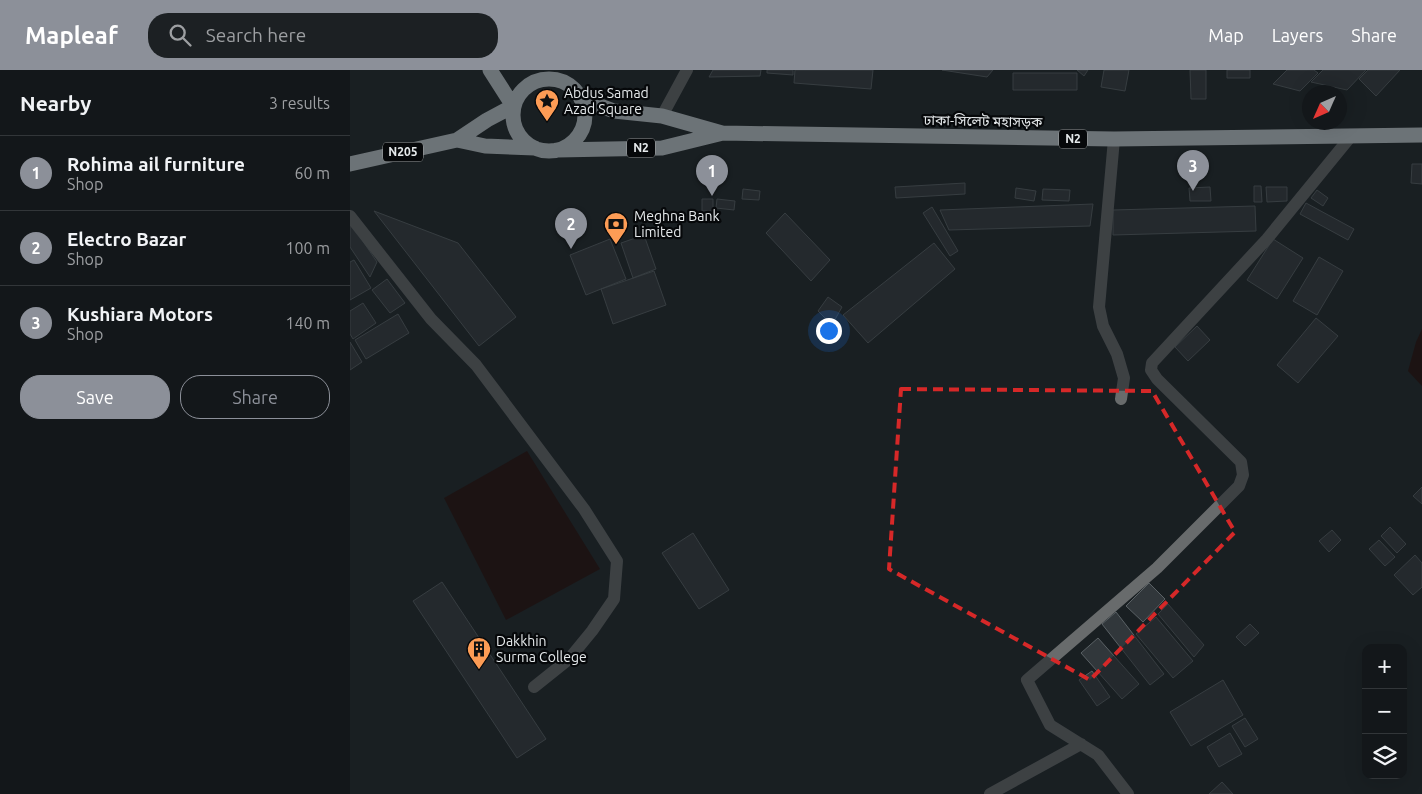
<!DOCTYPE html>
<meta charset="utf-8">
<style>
body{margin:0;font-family:Ubuntu,"Noto Sans Bengali",sans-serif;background:#1c2023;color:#f1f3f6}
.controls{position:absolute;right:15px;bottom:15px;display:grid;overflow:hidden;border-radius:10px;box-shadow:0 5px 20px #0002}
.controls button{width:45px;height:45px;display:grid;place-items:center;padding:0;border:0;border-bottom:1px solid #323639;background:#13171a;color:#f1f3f6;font:25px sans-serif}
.compass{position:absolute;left:952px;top:15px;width:45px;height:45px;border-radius:50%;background:#13171a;box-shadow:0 5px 20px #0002;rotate:225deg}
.you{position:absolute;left:478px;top:260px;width:18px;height:18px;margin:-12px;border:4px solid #fff;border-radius:50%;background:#1a73e8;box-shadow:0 0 0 8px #1a73e833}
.badge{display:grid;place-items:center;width:32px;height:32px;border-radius:50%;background:#8c9099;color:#fff;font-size:16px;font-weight:700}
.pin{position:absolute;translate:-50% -41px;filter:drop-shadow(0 1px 2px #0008)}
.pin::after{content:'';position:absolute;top:26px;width:18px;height:15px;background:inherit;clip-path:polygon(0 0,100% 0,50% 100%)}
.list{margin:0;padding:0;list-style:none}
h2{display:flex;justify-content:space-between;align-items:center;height:65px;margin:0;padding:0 20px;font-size:21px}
h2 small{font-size:16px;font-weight:400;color:#9d9fa2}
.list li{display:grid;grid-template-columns:32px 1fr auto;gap:15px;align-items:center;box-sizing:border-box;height:75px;padding:0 20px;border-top:1px solid #323639}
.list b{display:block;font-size:19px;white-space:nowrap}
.list p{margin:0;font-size:16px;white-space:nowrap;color:#9d9fa2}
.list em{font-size:16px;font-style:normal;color:#9d9fa2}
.actions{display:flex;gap:10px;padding:15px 20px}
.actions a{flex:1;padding:11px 0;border:1px solid #8c9099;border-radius:20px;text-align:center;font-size:18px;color:#8c9099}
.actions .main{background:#8c9099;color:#fff}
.icon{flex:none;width:28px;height:28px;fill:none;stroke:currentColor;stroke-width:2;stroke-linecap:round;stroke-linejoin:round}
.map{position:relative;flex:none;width:1072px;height:724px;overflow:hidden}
header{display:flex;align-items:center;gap:30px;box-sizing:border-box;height:70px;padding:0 25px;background:#8c9099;color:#fff}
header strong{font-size:24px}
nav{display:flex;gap:28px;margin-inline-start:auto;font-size:18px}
.search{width:350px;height:45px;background:#1c2023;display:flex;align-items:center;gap:12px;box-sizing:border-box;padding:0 18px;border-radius:20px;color:#9d9fa2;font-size:19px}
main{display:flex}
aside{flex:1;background:#13171a}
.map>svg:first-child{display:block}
</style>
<header>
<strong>Mapleaf</strong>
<div class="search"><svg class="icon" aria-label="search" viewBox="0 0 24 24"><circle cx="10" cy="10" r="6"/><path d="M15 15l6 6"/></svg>Search here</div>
<nav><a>Map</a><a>Layers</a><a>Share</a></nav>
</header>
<main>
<aside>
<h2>Nearby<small>3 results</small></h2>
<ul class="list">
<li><span class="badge">1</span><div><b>Rohima ail furniture</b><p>Shop</p></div><em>60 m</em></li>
<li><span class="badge">2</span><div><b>Electro Bazar</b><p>Shop</p></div><em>100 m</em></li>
<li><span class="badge">3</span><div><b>Kushiara Motors</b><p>Shop</p></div><em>140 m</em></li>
</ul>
<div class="actions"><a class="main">Save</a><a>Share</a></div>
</aside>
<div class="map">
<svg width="1072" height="724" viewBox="0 0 1072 724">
<rect width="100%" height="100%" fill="#191f22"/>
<path fill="#200600" d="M1072,259V316L1058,301L1066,272Z
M177,381L250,499L156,550L94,428Z"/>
<path fill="#31373b" stroke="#5a6165" d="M363,0H411L410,6L359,7Z
M417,0H443V5L417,3Z
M445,0H523L521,19L444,13Z
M592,0H643L637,7Z
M727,0H738L734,6Z
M754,0H779L775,21L751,17Z
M840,0H856V29H841Z
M877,0H900V8H877Z
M937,0H964L968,3L950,21L923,14Z
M973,0H1016L997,20L961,12Z
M1018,0H1050L1026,26L1009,9Z
M663,3H727V20H663Z
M1062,94H1072V114L1061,113Z
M615,113V124L546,128L545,117Z
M904,116H911L912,132H904Z
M860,117L861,131H840L839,118Z
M916,117H937V131L917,132Z
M666,118L686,121L684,131L665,128Z
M393,119L410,121L409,130L392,129Z
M693,119L720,120L719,131L692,130Z
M967,120L978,128L973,136L961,128Z
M352,129H363V141H352Z
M367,129L385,131L384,140L366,138Z
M956,133L1004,159L998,170L950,144Z
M743,134L740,156L599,160L590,140Z
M905,136L906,161L763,165V140Z
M582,137L608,181L600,186L573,143Z
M24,141L108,173L166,247L129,276Z
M435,143L480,190L461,211L416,163Z
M0,152L27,192L20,207L0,177Z
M294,165L306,199L283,208L271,173Z
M260,169L276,209L236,225L220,185Z
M923,169L953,188L927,229L897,210Z
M584,173L605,199L518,273L493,245Z
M969,187L993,201L967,245L943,231Z
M4,190L21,218L0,230V192Z
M304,201L316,235L263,254L251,219Z
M37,209L55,233L40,243L22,220Z
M478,227L492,237L482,255L468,241Z
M13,233L26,253L3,269L0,264V241Z
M48,244L59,263L16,289L5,270Z
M966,248L988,266L948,313L927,295Z
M847,256L860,270L838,291L825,277Z
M0,272L12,292L0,300Z
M1072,417V434L1063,426Z
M1040,457L1056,474L1047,483L1031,466Z
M982,460L991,470L979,482L969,471Z
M343,463L379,520L349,539L312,483Z
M1029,470L1045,487L1035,496L1019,479Z
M1065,485L1072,493V517L1063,525L1044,505Z
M92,512L196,669L167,688L63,531Z
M799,513L815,529L793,552L776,536Z
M818,534L854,575L844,587L808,544Z
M766,542L814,604L800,615L752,554Z
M806,547L843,591L823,608L786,564Z
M900,554L909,563L895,576L886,567Z
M748,568L789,614L772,629L731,583Z
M742,601L760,627L747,636L729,610Z
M873,610L893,645L841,676L820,642Z
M895,648L908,669L895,677L882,656Z
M880,663L892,684L869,697L857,677Z
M872,712L883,724H859Z"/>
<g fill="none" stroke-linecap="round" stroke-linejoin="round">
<path stroke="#686b6c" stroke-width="12" d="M312,46L337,0
M764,69L749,237L753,256L767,284L774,308L771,329
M0,146L81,249L126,295L234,439L267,491L264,529L242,561L219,589L184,617
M640,724L731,674
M778,724L748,685L700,655L677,610L807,498L889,416L893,405L891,392L807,309L801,300L802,293L917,169L1002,65"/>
<path stroke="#d1d9dd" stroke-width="15" d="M163 45a36 36 0 1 1 72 0a36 36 0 1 1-72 0Z
M231,29L264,41L312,46L372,63
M107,70L135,76L185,78
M207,80L312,78L373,63L764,69L1072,65
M0,94L107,70L137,50L163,36L140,0"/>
</g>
<path d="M0 0H1072V724H0ZM551,319L802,321L885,462L740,610L539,499Z" fill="#191f22" fill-opacity=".55" fill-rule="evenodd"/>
<path fill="none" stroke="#d62828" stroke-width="4" stroke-dasharray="10 6" stroke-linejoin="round" d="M551,319L802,321L885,462L740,610L539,499Z"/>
<defs>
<g id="sight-pin" transform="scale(1.25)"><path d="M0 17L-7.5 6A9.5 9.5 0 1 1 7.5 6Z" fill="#fd9c55" stroke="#06080a"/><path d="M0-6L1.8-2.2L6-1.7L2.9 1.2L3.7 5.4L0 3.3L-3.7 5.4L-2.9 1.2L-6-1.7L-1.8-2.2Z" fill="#111"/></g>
<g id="bank-pin" transform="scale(1.25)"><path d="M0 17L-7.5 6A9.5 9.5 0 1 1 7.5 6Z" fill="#fd9c55" stroke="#06080a"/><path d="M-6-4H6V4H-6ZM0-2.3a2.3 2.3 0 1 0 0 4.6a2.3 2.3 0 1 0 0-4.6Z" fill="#111"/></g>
<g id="building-pin" transform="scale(1.25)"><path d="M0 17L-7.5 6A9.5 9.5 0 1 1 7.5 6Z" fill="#fd9c55" stroke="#06080a"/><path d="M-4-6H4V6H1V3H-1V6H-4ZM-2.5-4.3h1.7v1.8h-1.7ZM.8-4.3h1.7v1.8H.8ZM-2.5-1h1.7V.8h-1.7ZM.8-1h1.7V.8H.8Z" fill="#111"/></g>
</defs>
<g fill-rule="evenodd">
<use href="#sight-pin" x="197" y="31"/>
<use href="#bank-pin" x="266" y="154"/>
<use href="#building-pin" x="129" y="579"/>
</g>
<g text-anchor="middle" stroke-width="4.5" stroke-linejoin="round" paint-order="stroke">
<g fill="#06080a" stroke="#a3a6a8" stroke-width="1">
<rect x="709" y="59.5" width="28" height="19" rx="4"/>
<rect x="277" y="68.5" width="28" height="19" rx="4"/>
<rect x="33" y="72.5" width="40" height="19" rx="4"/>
</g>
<g font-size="12" font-weight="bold" fill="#e6eaec">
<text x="723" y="73">N2</text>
<text x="291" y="82">N2</text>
<text x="53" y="86">N205</text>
</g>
<g font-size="14" fill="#e6eaec" stroke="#06080a" text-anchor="start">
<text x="214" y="28">Abdus Samad<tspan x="214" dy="16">Azad Square</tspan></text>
<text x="284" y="151">Meghna Bank<tspan x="284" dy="16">Limited</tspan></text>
<text x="146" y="576">Dakkhin<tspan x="146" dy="16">Surma College</tspan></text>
</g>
<g font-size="14" fill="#e6eaec" stroke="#06080a">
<text transform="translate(633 51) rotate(1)" y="5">ঢাকা-সিলেট মহাসড়ক</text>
</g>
</g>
</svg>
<div class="controls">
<button>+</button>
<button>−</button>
<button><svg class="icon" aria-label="layers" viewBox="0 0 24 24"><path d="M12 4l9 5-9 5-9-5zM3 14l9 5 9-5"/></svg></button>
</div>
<svg class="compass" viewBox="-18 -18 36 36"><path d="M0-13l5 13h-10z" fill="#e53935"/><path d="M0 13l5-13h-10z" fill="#9d9fa2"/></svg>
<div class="you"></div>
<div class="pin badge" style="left:362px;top:126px">1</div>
<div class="pin badge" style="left:221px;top:179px">2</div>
<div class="pin badge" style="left:843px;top:121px">3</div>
</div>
</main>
